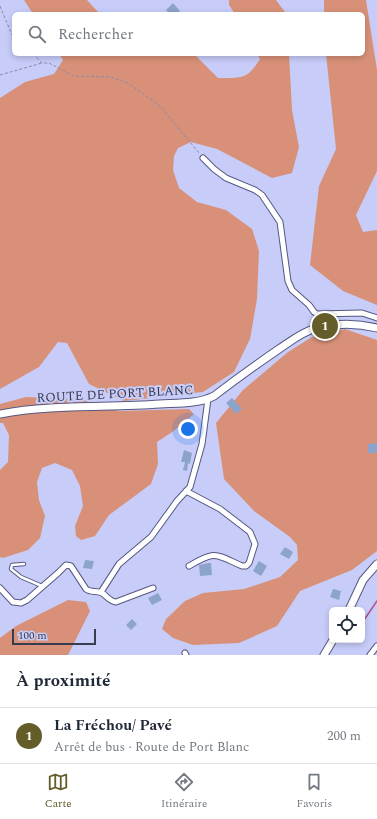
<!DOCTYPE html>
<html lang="fr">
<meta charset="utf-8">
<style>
body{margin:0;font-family:Spectral,serif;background:#f2f2f3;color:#1f2937}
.controls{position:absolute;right:12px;bottom:12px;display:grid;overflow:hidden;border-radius:6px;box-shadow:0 2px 6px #0003}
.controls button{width:36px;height:36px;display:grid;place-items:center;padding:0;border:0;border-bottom:1px solid #e0e1e3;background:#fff;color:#1f2937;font:20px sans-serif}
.scale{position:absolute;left:12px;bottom:10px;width:84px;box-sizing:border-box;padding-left:4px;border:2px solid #393b4e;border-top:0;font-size:11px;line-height:14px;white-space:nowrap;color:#393b4e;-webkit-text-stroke:3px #c7ccf9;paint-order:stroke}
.you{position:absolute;left:188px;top:429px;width:14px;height:14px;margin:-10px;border:3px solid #fff;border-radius:50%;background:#1a73e8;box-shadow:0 0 0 6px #1a73e833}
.badge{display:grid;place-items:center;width:26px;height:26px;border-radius:50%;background:#645c29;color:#fff;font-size:13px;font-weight:700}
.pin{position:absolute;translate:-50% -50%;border:2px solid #fff;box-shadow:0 1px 4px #0006}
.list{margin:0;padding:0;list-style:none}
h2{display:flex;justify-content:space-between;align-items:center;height:52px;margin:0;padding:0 16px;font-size:17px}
h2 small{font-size:13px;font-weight:400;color:#747a83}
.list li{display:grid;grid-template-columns:26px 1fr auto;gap:12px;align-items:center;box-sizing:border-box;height:56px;padding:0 16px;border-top:1px solid #e0e1e3}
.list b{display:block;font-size:15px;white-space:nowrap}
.list p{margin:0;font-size:13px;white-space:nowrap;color:#747a83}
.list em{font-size:13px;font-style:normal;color:#747a83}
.icon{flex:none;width:22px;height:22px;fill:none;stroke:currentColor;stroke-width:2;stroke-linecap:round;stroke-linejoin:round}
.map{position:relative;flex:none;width:377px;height:655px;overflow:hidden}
.search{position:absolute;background:#fff;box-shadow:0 2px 6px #0003;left:12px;right:12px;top:12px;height:44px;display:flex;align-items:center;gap:10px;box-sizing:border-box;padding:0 14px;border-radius:6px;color:#747a83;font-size:15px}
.sheet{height:108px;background:#fff}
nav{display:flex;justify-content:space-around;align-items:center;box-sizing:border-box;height:56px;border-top:1px solid #e0e1e3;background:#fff;font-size:11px;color:#747a83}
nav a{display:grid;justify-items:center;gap:2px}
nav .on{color:#645c29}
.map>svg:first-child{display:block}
</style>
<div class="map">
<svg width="377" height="655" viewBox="0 0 377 655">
<rect width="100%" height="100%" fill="#c7ccf9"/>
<path fill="#d89178" d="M24,0H87L99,13L149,12L152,14H33Z
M229,0H276L285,12V14H235L229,5Z
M324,0H366L377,70V171L356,215L363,232L377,230V305L343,291L310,265L319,186L336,149L326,54H363V14H324Z
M59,54H194L218,78C242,78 247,80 260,59L257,54H289L292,110L299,147L292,173L272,178L217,149L191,142L178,148L174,156L173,170L179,188L197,202L226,210L252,229L259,251L257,299L250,339L234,372L203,392L124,401L89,384L67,343L58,342L39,367L0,389V98L25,82L54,74L63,60Z
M345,329L377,340V551L352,570L300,591L277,626L239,643L193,645L173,638L162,629L166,619L185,601L203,593L244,589L280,577L298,560L297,545L290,537L254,511L224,479L216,423L243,390L288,352L312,337Z
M26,397L80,399L119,411L189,409L194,414L175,430L157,442L158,464L151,484L109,515L95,536L81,540L76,536L75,526L83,506L80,486L72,470L55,463L42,468L37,482L39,500L45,516L40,538L28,550L3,558L0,557V470L8,462L9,435L3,423H0V404Z
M68,600L86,602L90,611L68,655H0V638L16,626Z"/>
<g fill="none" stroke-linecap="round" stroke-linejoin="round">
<path stroke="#ae5092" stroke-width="1.5" d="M362,623L377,601
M349,642L350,640"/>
</g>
<path fill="#8ca4cb" d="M173,3L180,11L176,14H170L166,10Z
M232,398L242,409L236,414L226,403Z
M377,443V453H368V444Z
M184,450L192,453L190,464L188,463L187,471L183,470V468L185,467H184L185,462H181Z
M285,547L293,552L289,559L280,554Z
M85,560L94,561L92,569L83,568Z
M259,561L267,566L261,576L253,571Z
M209,563H211L212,575L200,576L199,565Z
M333,589L341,591L339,600L330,597Z
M158,593L162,600L152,605L148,598Z
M132,619L137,624L131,630L126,625Z"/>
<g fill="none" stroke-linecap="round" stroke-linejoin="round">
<g stroke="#555880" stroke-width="4.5">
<path id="service" d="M24,564L12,565L11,569L21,577L42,586"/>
</g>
<g stroke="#555880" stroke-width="7">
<path id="minor" d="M203,158L214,169L226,178L255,190L262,195L280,222L288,281L292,290L309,305L314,312L317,314L362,313L377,318
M186,491L220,509L250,532L255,544L249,563L246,566H242C215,554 216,550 189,566
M0,588L13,602L21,603L27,600L58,573L66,565L71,566L86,589C91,593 97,590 102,593C107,596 109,601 116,602L153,588
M101,592L119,564L151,537L177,501L190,487L202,444L208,399
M185,653L186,655
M370,655L377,646"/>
</g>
<g stroke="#555880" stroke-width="9">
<path id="tertiary" d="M0,414C52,404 107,408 160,404C178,403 198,404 214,396C235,380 257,364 279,349C291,341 302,332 316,328C336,323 357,323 377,328"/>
</g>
<g stroke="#555880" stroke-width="9">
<path id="secondary" d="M349,610L363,580L377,564
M324,655L333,640"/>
</g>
<path stroke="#878bac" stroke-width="1" stroke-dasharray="3 2" stroke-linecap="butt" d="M0,6L12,35L14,36
M33,54L42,63H49L74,76L110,77L128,83L161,107L199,153
M0,75L42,63"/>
<use href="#service" stroke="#fff" stroke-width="2.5"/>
<use href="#minor" stroke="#fff" stroke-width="5"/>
<use href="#tertiary" stroke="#fff" stroke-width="7"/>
<use href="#secondary" stroke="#fff" stroke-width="7"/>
</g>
<g text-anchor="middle" stroke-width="4" stroke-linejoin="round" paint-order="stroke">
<g font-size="13" fill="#393b4e" stroke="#c7ccf9">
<text transform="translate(115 393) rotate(-3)" y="5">ROUTE DE PORT BLANC</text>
</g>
</g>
</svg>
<div class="controls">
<button><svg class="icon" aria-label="locate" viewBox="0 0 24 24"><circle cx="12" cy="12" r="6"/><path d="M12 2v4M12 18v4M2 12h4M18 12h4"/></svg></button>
</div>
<div class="scale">100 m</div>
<div class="you"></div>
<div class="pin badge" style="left:325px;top:326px">1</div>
<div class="search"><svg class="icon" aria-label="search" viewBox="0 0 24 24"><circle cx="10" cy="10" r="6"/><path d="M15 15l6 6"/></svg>Rechercher</div>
</div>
<section class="sheet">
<h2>À proximité<small></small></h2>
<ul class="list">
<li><span class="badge">1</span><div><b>La Fréchou/ Pavé</b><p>Arrêt de bus · Route de Port Blanc</p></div><em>200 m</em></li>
</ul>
</section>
<nav>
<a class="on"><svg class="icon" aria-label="map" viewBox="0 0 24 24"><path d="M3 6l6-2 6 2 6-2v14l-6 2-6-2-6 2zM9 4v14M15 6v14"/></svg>Carte</a>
<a><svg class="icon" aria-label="directions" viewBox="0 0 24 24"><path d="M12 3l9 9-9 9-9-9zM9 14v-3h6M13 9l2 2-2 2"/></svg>Itinéraire</a>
<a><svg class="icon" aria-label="saved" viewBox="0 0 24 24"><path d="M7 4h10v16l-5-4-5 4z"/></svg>Favoris</a>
</nav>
